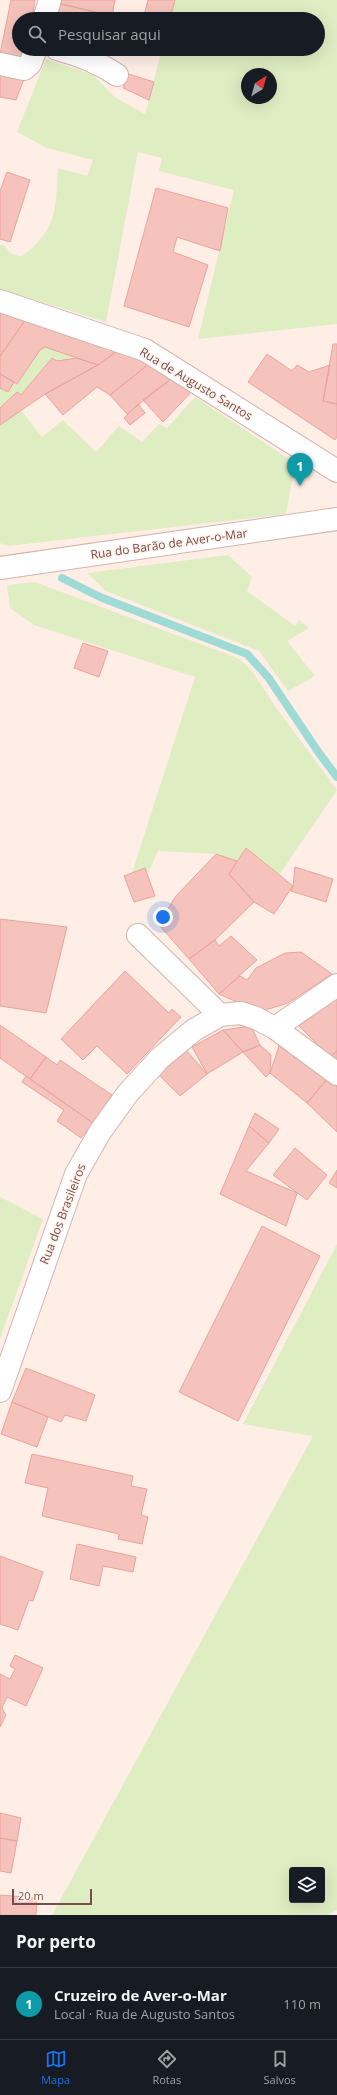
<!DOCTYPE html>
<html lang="pt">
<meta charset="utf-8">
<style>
body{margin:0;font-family:"Open Sans",sans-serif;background:#20242c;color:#f1f3f6}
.controls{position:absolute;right:12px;bottom:12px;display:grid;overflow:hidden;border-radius:4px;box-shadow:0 4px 16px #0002}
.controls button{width:36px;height:36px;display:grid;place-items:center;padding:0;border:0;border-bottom:1px solid #363941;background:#171b24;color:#f1f3f6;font:20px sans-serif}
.compass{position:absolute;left:241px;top:68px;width:36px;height:36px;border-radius:50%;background:#171b24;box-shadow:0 4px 16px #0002;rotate:37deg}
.scale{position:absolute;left:12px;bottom:10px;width:80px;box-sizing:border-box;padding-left:4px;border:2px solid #794d48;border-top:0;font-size:11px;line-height:14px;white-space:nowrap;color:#794d48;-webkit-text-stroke:3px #fff3ed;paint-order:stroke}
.you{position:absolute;left:163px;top:917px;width:14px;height:14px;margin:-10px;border:3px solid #fff;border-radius:50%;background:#1a73e8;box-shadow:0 0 0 6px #1a73e833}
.badge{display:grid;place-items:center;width:26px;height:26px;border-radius:50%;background:#1a73e8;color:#fff;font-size:13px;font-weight:700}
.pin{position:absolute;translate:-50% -33px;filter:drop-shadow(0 1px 2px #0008)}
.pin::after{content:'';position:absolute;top:21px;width:14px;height:12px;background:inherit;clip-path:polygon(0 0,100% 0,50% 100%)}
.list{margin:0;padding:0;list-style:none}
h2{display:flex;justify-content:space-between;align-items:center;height:52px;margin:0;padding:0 16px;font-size:17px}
h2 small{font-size:13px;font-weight:400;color:#9ea1a6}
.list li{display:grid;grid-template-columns:26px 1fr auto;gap:12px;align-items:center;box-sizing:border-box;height:72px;padding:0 16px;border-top:1px solid #363941}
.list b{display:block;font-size:15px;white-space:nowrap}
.list p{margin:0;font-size:13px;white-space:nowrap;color:#9ea1a6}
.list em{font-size:13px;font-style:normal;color:#9ea1a6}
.icon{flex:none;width:22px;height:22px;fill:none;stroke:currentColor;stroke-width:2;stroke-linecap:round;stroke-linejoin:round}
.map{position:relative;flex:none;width:337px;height:1915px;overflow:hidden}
.search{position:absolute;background:#171b24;box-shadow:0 4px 16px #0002;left:12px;right:12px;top:12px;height:44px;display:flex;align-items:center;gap:10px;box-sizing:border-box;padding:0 14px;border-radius:22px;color:#9ea1a6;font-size:15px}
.sheet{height:124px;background:#171b24}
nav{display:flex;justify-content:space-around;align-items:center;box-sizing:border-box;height:56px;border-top:1px solid #363941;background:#171b24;font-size:11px;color:#9ea1a6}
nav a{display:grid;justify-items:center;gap:2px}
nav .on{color:#1a73e8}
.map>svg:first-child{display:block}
</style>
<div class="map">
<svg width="337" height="1915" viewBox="0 0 337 1915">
<rect width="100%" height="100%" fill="#feeee6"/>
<path fill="#dfedc3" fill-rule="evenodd" d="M175,0H337V324L198,339L234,190L159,171L162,158L138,152L106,322L0,289V245H4L11,254L22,256C57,231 56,207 58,168L87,176L93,160L47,148L17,132L46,59L93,75L116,98L145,114L162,49H318V19H170ZM247,74H271V98H247Z
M45,347L77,358L57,361L51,358L21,395L17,392L0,408V388L8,392L14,382L18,384L40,350Z
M195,397L295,463L286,514L8,546L0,543V425L21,410L42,437L63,420L96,452L119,426L142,442L159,424L167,428Z
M228,555L252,577L247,591L295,626L299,620L309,628L287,641L315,676L288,691L259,651L106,591L87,573Z
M35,582L240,659L252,671L277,709L337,790L279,875L246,848L237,861L216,854L158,851L148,873L144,868L132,873L195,677L34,625L10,608L7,585Z
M0,1197L43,1219L0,1339Z
M337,1244V1910L328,1915H52L313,1436L243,1424ZM292,1870H322V1900H292Z"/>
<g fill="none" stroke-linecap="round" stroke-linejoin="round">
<path stroke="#9edbd5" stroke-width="8" d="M62,578L100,597L247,654L268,677L319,753L337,777"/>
</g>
<path fill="#f5c3bb" stroke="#e9a49b" d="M11,0H35L32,19H19V49H27L25,59L0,54Z
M54,0H115L112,16L53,2Z
M148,0H175L170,19H143Z
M53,2L112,16V19H50Z
M0,73L24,79L16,100L0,97Z
M129,74L154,82L149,100L123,88Z
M7,172L30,180L10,242L0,239V191Z
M156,188L228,208L220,251L177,237L173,252L208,265L189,327L124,306Z
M0,310L26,319L0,356Z
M26,319L119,349L98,365L45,347L40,350L17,384L0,374V356Z
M333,344H337V404L323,401Z
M123,347L150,363L110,395L97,387L63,415L45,394L98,365Z
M267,354L292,371L297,365L309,372L330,365L323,401L337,404V437L335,440L248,382Z
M52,358L57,361L77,358L98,365L45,394L0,425V408L17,392L21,395Z
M150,363L172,378L127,414L110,395Z
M0,374L14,382L8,392L0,388Z
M172,378L193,390L163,422L143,400Z
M138,404L145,413L130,425L124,418Z
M83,643L108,651L99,677L74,668Z
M246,848L293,886L274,914L254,902L229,874Z
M216,854L237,861L229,874L254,902L215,940L189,959L158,924L176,896Z
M295,867L333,879L326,902L291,891L293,886Z
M145,868L155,896L134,902L124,876Z
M0,919L67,927L46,1013L0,1006Z
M231,936L257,960L219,994L189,959L215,940L219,946Z
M301,952L332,974L288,1003L259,1012L219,994L240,976L247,980L256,968L285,953Z
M125,971L169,1013L172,1009L181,1017L127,1074L97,1046L83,1060L61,1039Z
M337,998V1051L330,1057L299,1026Z
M0,1025L46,1057L30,1079L0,1058Z
M251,1026L260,1045L243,1052L223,1030Z
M223,1030L243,1052L207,1074L192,1047Z
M260,1045L271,1055L270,1073L266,1077L243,1052Z
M279,1046L328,1078L307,1103L270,1073Z
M186,1050L207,1074L180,1096L156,1072Z
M337,1051V1062L330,1057Z
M46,1057L57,1065L60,1060L112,1095L93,1123L30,1079Z
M26,1076L93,1123L81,1138L57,1121L64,1110L22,1082Z
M328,1078L337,1087V1132L307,1103Z
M255,1113L279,1129L269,1143L249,1126Z
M249,1126L269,1143L246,1171L297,1193L286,1226L220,1194Z
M295,1148L327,1175L307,1200L273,1175Z
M337,1170V1188L329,1183Z
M262,1226L320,1256L238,1421L179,1392Z
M26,1368L95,1395L86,1421L65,1415L61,1422L12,1402Z
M12,1402L48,1417L37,1447L1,1434Z
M32,1454L133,1476L131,1486L147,1489L141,1515L148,1517L142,1544L118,1539L119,1534L42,1516L48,1488L25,1483Z
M77,1544L136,1557L133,1572L103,1566L99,1586L70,1579Z
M0,1556L43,1572L33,1601L29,1600L18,1630L0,1624Z
M15,1655L43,1668L26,1706L7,1697L2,1708L6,1715L0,1727V1674L10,1679L15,1669L10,1666Z
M0,1813L21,1818L17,1841L0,1838Z
M0,1838L17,1841L11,1873L0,1871Z
M0,1895L37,1898L36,1915H0Z"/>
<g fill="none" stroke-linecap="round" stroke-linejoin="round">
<g stroke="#d3b4ad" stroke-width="24">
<path id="minor" d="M44,19L50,0
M57,49C79,55 98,62 117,75
M0,64L24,69L30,64L36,49
M0,301L145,350L337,471
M138,935L220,1015
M275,1028L337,1074
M0,1391L76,1174L100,1132L128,1093L160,1058L194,1030L220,1015L241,1013L256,1018L275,1028L337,985"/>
</g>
<g stroke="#d3b4ad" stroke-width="24">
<path id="tertiary" d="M0,568L337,519"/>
</g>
<use href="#minor" stroke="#fff" stroke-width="22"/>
<use href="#tertiary" stroke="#fff" stroke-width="22"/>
</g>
<g text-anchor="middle" stroke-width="3" stroke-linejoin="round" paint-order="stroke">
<g font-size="12" fill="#794d48" stroke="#fff3ed">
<text transform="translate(196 384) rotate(31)" y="4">Rua de Augusto Santos</text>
<text transform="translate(169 544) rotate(-8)" y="4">Rua do Barão de Aver-o-Mar</text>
<text transform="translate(63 1214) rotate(-69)" y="4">Rua dos Brasileiros</text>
</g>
</g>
</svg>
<div class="controls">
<button><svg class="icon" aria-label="layers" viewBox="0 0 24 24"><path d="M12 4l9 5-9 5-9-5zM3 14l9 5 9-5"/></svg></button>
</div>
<svg class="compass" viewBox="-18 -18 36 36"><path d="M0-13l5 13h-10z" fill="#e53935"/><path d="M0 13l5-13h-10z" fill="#9ea1a6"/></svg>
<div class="scale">20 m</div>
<div class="you"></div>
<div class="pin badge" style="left:300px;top:486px;background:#0f9aa8">1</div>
<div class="search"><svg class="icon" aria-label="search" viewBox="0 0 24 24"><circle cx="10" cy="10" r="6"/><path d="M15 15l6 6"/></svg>Pesquisar aqui</div>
</div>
<section class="sheet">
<h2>Por perto<small></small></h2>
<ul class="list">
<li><span class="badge" style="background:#0f9aa8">1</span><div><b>Cruzeiro de Aver-o-Mar</b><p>Local · Rua de Augusto Santos</p></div><em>110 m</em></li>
</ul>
</section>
<nav>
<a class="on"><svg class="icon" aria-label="map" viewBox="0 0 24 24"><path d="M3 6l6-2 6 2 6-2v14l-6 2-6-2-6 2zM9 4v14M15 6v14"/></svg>Mapa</a>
<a><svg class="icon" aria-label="directions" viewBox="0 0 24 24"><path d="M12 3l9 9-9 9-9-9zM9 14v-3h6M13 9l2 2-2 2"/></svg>Rotas</a>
<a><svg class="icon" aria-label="saved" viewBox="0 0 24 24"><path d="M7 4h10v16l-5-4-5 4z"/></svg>Salvos</a>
</nav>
